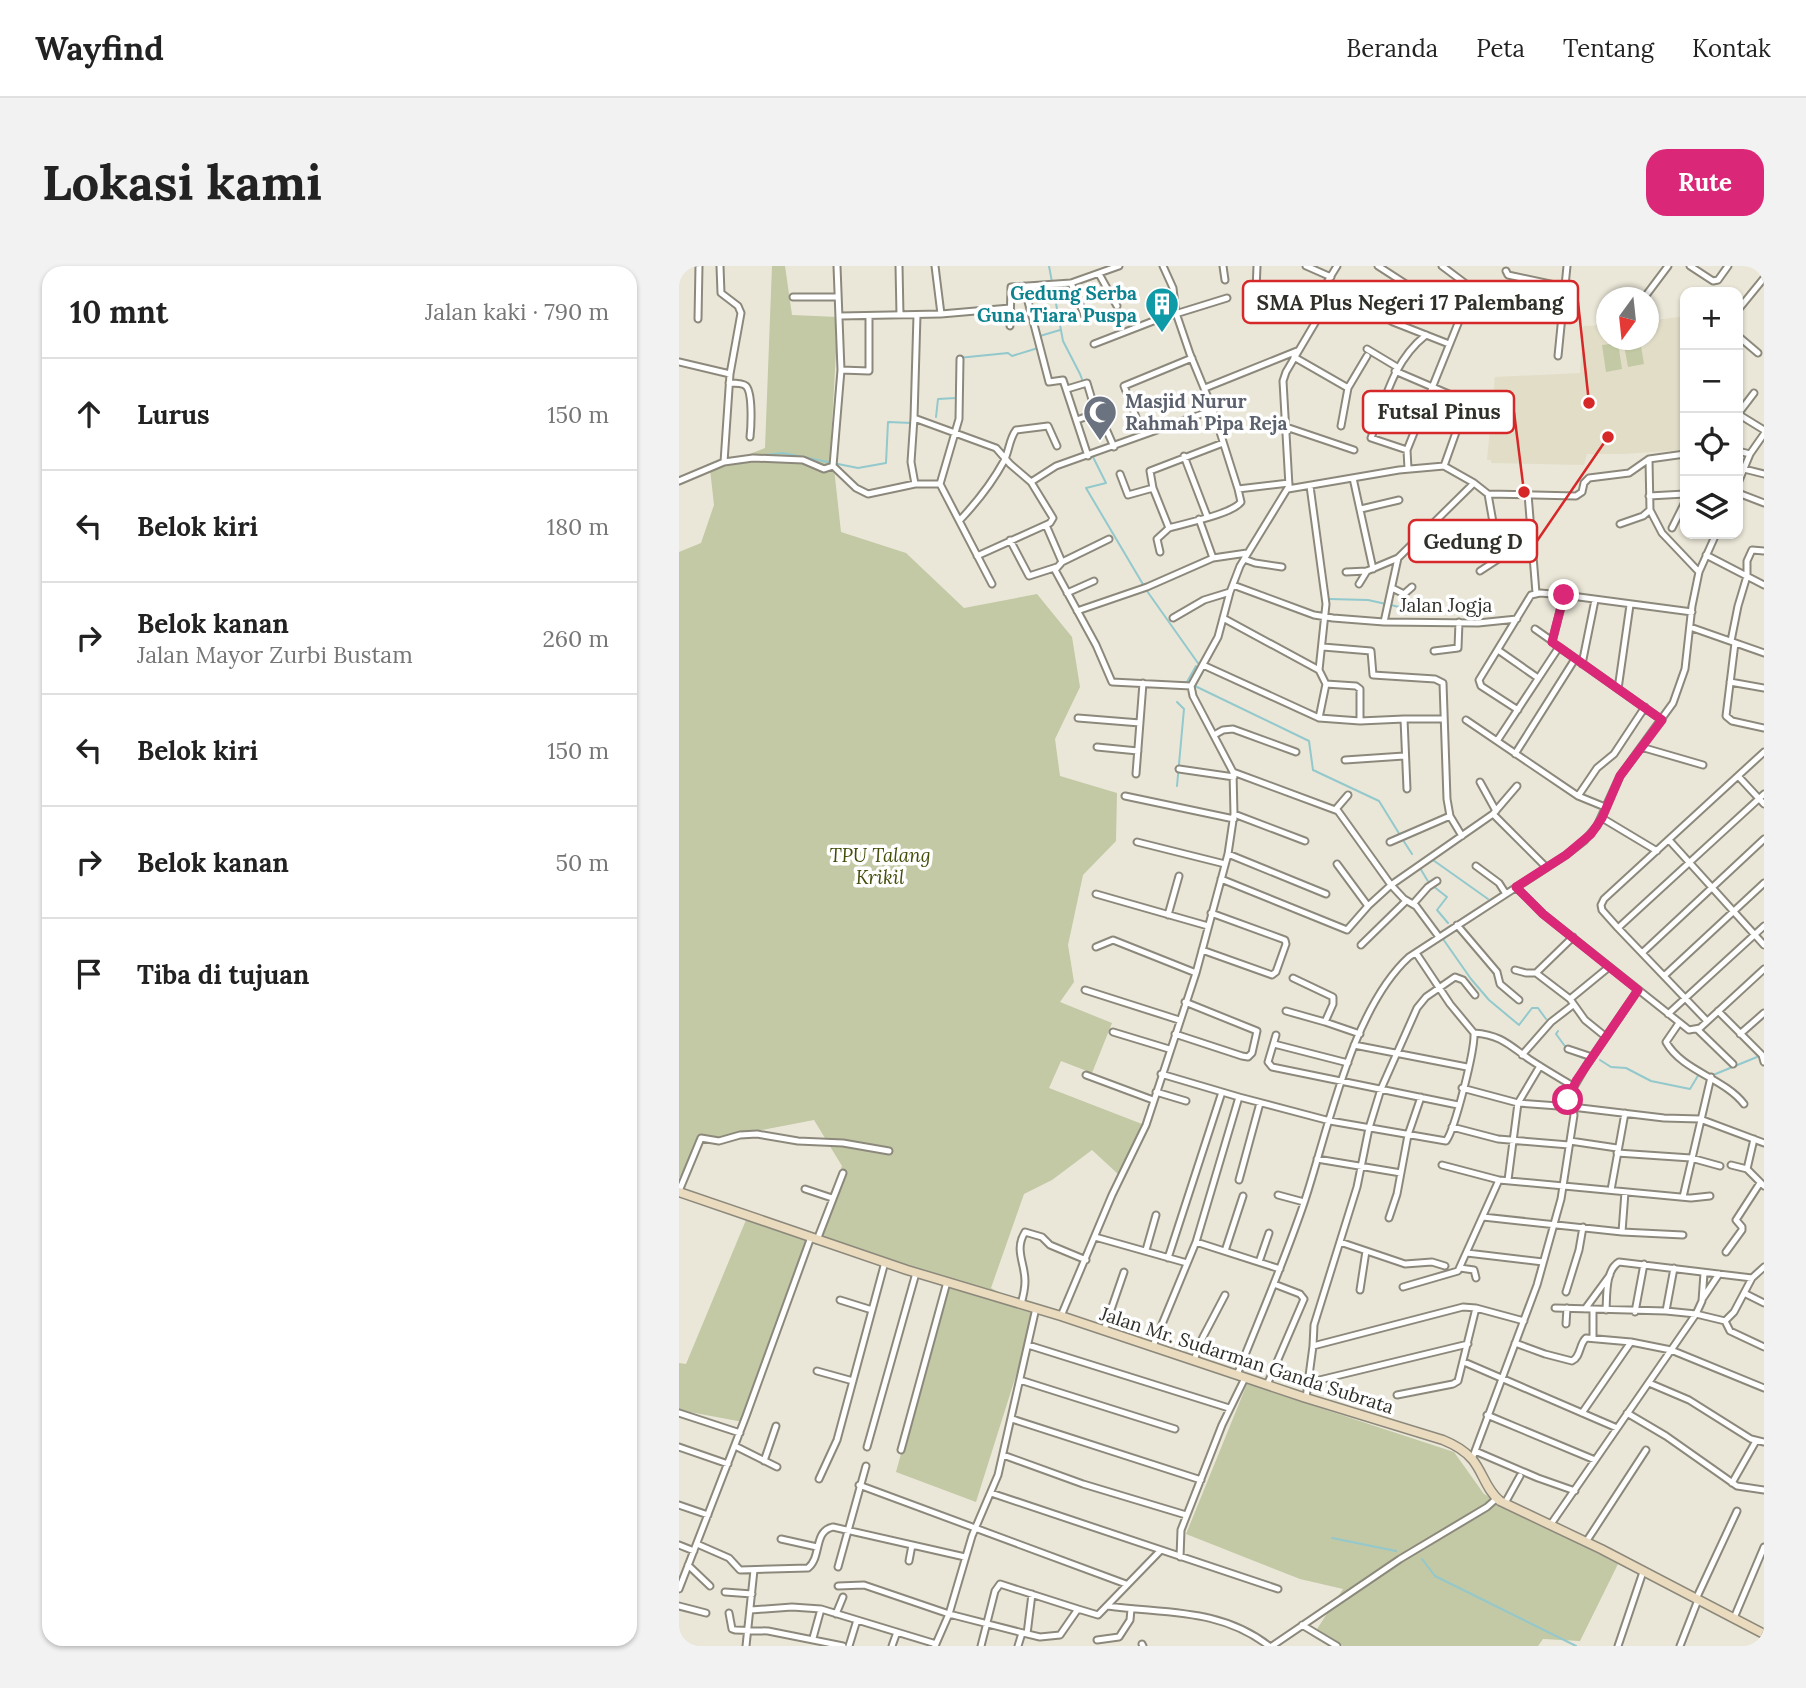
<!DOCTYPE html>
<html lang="id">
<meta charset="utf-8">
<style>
body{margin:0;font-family:Lora,serif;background:#f2f2f2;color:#222}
.controls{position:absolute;right:21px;top:21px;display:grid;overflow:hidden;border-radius:14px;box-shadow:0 2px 5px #0004}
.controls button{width:63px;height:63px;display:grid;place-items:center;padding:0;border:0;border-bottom:2px solid #e0e0e0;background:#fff;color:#222;font:35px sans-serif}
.compass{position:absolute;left:917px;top:21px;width:63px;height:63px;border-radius:50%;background:#fff;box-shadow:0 2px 5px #0004;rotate:195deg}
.stop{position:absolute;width:21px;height:21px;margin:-16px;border:5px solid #db2777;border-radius:50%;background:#fff}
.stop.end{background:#db2777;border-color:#fff;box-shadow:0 2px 7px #0008}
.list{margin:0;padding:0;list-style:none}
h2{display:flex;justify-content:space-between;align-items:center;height:91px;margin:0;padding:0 28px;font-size:30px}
h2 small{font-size:23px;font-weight:400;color:#767676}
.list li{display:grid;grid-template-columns:46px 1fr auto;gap:21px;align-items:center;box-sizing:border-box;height:112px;padding:0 28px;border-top:2px solid #e0e0e0}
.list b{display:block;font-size:26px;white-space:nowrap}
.list p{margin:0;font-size:23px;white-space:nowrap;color:#767676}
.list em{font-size:23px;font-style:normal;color:#767676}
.icon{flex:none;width:38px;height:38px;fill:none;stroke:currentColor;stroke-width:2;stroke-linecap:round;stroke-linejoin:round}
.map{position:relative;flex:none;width:1085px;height:1380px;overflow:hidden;border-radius:21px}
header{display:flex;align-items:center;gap:42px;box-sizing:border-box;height:98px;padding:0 35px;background:#fff;border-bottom:2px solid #e0e0e0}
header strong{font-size:33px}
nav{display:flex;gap:38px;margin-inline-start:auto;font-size:24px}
.intro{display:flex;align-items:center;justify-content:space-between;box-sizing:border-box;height:168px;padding:0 42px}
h1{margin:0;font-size:49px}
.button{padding:18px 32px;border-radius:21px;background:#db2777;color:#fff;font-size:24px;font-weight:700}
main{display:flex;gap:42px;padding:0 42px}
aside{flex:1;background:#fff;border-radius:21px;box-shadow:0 2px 5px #0004}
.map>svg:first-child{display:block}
</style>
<header>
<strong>Wayfind</strong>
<nav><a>Beranda</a><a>Peta</a><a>Tentang</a><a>Kontak</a></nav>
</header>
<div class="intro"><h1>Lokasi kami</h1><a class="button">Rute</a></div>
<main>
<aside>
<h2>10 mnt<small>Jalan kaki · 790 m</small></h2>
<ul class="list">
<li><svg class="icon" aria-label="ahead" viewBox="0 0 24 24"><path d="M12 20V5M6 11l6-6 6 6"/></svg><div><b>Lurus</b></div><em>150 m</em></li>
<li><svg class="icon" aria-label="left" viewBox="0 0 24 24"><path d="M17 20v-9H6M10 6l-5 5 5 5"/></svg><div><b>Belok kiri</b></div><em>180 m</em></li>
<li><svg class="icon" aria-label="right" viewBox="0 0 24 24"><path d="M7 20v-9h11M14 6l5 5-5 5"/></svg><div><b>Belok kanan</b><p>Jalan Mayor Zurbi Bustam</p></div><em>260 m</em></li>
<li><svg class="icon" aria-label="left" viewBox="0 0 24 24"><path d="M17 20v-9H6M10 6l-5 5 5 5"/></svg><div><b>Belok kiri</b></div><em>150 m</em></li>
<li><svg class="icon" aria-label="right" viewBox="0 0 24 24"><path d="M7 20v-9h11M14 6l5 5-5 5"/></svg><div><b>Belok kanan</b></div><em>50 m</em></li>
<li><svg class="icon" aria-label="arrive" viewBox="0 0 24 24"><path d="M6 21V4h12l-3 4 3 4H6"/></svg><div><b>Tiba di tujuan</b></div></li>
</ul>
</aside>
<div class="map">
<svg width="1085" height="1380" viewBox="0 0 1085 1380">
<rect width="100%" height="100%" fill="#eae7d8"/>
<path fill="#e2ddc7" d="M1006,50V184L943,188H908L905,199L812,197V194H808L816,111L901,107L904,60L927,59L928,74H970V55Z"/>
<path fill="#c2c9a4" d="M93,0H106L113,49L159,51L152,175L162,266L227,287L285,342L358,328L393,371L401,421L376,473L381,510L438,527L437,575L404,609L389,679L395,716L381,736L433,757L413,807L382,795L370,822L463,858L439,908L413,884L373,914L345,928L312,1022L357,1046L297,1236L217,1206L269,1016L136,968L163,900L135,854L25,875L0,912V286L22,277L35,239L31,203L86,182Z
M944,74H961L965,98L949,101Z
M939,77L943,103L927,106L923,79Z
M67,954L131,974L64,1156L0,1144V1097L7,1098Z
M568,1118L775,1186L805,1228L939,1298L901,1375L864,1373L859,1380H664L638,1363L664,1323L621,1313L507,1268Z"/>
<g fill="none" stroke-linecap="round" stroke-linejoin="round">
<path stroke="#93c8cd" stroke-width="2" d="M370,0L384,75L401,108L408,126
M361,70L381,64
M279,94V92L329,87L333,90L359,82
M257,151L259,133L277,132L278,107
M413,189L427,217L407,222L465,320
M77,190L104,187L179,202L207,197L209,156L233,157
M46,194L58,192
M468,325L521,400
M650,333L689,334L707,338
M712,339L728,343
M525,403L516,420L630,475L634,504L700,535L721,569
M500,416H508L517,400
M498,520L505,443L498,436
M724,574L733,588
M750,617L741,602L754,594L809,633
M754,620L768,631L758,644L769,657
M772,667L764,673L792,713L810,734L840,759L853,742H859L867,753
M879,765L877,768L888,783
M892,787L907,793
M921,794L932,801L947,802L972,815L1011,823L1020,808
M1034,809L1078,791
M653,1272L717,1285
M743,1293L756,1310L897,1380"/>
<g stroke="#8c897c" stroke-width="9">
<path id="street" d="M41,0L42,27L59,40L62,47L51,108L45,196
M220,0L221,49
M256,0L262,48
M484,0L494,22L497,47L511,88L534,144L559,223L562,236C553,248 507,257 490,262L474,222L471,205L544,177
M544,0L546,14
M627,0L652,11
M699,0L764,42H771L782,50L728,184L729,203
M763,0L787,18L771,42
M1011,0L1034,15L1039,14L1049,0
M827,5L829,9L885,21
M420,8L438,40
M392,17L407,53
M647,18L714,56L770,78
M345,20L370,116L384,114L409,190
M114,31H159
M965,32L989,0
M1059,44L1085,12
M238,49L235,152L317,182L331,198L352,216L374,252L371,257L298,290
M576,49L578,0
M161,50L262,48L331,42
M19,53L20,0
M331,60L332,21L392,17L440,0
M1059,70L1079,87
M415,78L477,54L548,32
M688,83L718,101
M879,90L888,0
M615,91L669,122L662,160
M0,96L51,108
M162,104L190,105V50
M716,105L786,135V141L765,200
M50,117C55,117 64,117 67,120C74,127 72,162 71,171
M526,122L618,85
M669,122L688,90
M388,123L408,117L417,147L398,154
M417,147L422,159L428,165L435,181
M1059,148L1085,164
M1059,148L1075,127
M457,151L445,120L513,92
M235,152L232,196L236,218
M607,161L675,184
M728,184L692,172C706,134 714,95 747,69
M1059,185L1071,188
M505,190L528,250
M154,200L177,222L189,228L236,218H261L313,318
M154,200L162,104L158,0
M1065,203L1085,208
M441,208L449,229L474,222
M674,212L694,303
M0,215L45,196L74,192L124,194L145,203L154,200
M352,216L377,200L534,144
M1059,217L1071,188L1085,168
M261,218L280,153L281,93
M559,223L610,217
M609,223L720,204L765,200L795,217L809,228L897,230L903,226L905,217L910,212L950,207L970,193L1006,188
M1059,227L1085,237
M809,228L815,262
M849,228L857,327
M970,230L1006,228
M682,243L720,234
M971,244L983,267L1020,306
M520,253L534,292
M281,254C298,236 313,217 325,195C330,186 330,173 337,164L369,160L378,180
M941,258L964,250L971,244L970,194
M367,259L383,296
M993,262L1006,236
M430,273L383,296L376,304L417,379L433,416L512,420
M331,274L350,310L378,301
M481,286L478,273L490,262
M1027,289L1085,319
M565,293L576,297L603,301
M801,305L827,288L854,285
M667,306L688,305L719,292L795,217
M680,318L688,305
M554,319L635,349L654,352L705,356L799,357L838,353
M713,322L725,328L733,321
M388,327L415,315
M398,345L468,321L534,292L568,287
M494,352L525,334L551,326
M544,352L640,404L647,338L631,220
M705,356L719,292
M1011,361L1085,387
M856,363L873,375
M1052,375L1059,340L1068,310V295L1073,284L1085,285
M873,376L885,329
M1056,377L1047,450L1053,455L1085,462
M644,381L692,385L694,409L756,413L764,417L768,533L771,550L783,570
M819,384L859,412
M755,385L779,382L780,356
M903,398L916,334
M524,399L640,452L681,455L725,453H765
M640,404L647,418L640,452
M1051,416L1085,422
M647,418L677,420L681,423V455
M939,423L951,339
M839,444L802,420L800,414L852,329L861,327L885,329L1013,346
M399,452L461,457
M725,453L728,523
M787,454L899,530L926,541
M535,469L544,464L554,463L617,486
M818,475L880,381L983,454
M418,481L459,485
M962,481L1024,499
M836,488L896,393
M666,494L725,490
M500,503L555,511
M554,506L659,545L712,619L725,633L737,640L760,671
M457,508L464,417
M1059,510L1085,538
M801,516L817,545
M446,530L555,553
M899,530L918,502L935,488L966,441
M657,543L669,529
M555,548L626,575
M814,548L838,520
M923,552L978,585
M990,574L1085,679
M458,576L546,598
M711,576L771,550
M549,588L647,628
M658,598L689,640
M797,600L820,617L827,628
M542,613L668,664L689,640L712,619L814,548L867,601
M837,621L864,648L1010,764L1021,762L1085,703
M417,628L529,660
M734,638L749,621L758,615
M489,649L500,610
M778,659L818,706L821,718L840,734
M939,662L1085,528
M682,679L727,635
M417,681L434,674L517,707
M523,684L593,709L597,706L607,678L606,674L532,647
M963,687L1085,573
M836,704L847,707H857L894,671
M857,707L891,733L906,754L927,771
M985,710L1085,617
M614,712L654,731V738L646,756L681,768
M406,724L500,754
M891,733L930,701
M607,745L646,756
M1039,745L1083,789L1085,796
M989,748L1085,660
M1028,755L939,662L923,644L922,639L925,633L1085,486
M1000,757L987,776C1003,805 1045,812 1065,838
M1019,764L1054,798
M434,766L490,783
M795,767C822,769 830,779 850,793C865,803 879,811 894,820
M496,768L563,790L569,791L573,787L578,765L506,736
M1061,768L1085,747
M597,769L589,796L593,801L779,839
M595,778L669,797
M675,779L788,801
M889,783L913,791
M843,789L872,756L894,739
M482,808L560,831L651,855L767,875C776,863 796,784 795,767L771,738L737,687
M407,809L474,834
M783,822L839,837L893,841L985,852L1021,853L1085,877
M477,826L507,835
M773,861L819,873L890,879
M1075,873L1068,903L1085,920
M891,875L938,882
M938,887L1012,892L1041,900
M638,893L722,907
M763,899L820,914L1012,932L1031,930
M1052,899L1068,903
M560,914L581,837
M829,914L839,837L861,800
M126,923L153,932
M932,924L946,847
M0,925L22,872L40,875L61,869L78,868L119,875L164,877L210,885
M599,929L625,936
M1004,931L1032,811
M804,951L943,966L1004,969
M710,952L718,928L729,869L742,831
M943,966L946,926
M416,971L508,997
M138,974L164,907
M517,976L601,1003
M661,976L726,998L753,996L766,1000
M467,984L477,949
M546,985L564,930
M1047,986L1063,964V961L1057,954L1081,917
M788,987L864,996
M489,992L543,826
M580,996L590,967
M781,1002L795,1004L797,1012
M724,1021L779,1005L820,914
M681,1024L687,985
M887,1026L900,984L904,961
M1065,1027L1085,1037
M1024,1032L1040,1008
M161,1034L193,1044
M342,1038C344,1031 346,1023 346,1015C346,997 335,984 346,966L363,971L371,979L407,994
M876,1042L987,1045L1017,1048L1046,1055L1055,1046L1073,1012L1085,1001
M906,1043L931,1009
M914,1044V1071
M927,1044C928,1030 926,1004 940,996L1073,1012
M987,1045L995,1002
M956,1046L965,998
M382,1050L433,929L467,859L517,707L549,588L555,548L554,506L514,430L512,420L539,371L551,326L561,300L610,220L604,115L607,106L636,57L647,18L658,0
M1046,1055L1051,1065L1085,1081
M887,1058L888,1042
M425,1064L445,1006
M836,1077L866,1088L893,1095C902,1091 900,1078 907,1072L952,1076L992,1084L1085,1122
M349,1079L550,1142
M474,1080L517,976L560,831
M634,1080L635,1059L678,921L690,862L702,823L738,742L747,731L776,711L784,714L796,729
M515,1094L524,1071L546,1029
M785,1096L938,1162
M138,1105L174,1115
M558,1109C581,1051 606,994 626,934C650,861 673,743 730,691L887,589L905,575L918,560L941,510L994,437L1006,403L1013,340L1020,306L1037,268
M341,1114L496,1163
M628,1117L789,1078
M970,1117L1010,1134L1072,1173L1085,1176
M588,1119L625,1033L621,1028L595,1018
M718,1129L774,1118L779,1115L797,1042
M627,1132L634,1080L784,1041L797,1042L845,1055
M0,1147L61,1167
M903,1147L952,1076
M948,1147L987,1170L1058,1220L1085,1224
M808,1149L916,1194
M333,1153L522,1214
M56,1180L98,1201
M0,1181L49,1198
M188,1181L237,1007
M222,1184L268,1016
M796,1185L859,1212L896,1225
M324,1189L404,1218L507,1249
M793,1193L858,1019L882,933L895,849L889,831L907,800L959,724
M85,1195L97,1160
M140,1213L158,1174L206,996
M1053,1217L1077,1175
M180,1219L447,1318
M312,1227L599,1323
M826,1237L841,1210
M0,1239L29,1249
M872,1258L1017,1048L1023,1035L1025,1007
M102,1273L138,1281
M907,1276L967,1184
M18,1278L50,1292L61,1304L129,1302C143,1291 134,1265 154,1261L286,1291
M0,1279L15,1285
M501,1291L502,1264L543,1159L566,1112
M230,1295L233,1279
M9,1299L31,1320
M159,1301L187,1200
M159,1320L185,1319L270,1348L340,1366L361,1371L381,1369L399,1343L419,1349L481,1285
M0,1323L67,1150L132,971
M46,1326L73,1328
M1017,1333L1058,1245
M0,1340L27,1347
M429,1340C487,1348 541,1342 590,1380
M72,1344L113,1341L142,1343L257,1378
M50,1347L53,1363L56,1364L89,1365L164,1380
M157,1348L164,1331
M1055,1352L1085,1281
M623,1359L658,1380
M348,1368L353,1328
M134,1372L142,1343
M418,1374L440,1371L451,1354L452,1343
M463,1378L464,1380
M67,1380L75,1304
M170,1380L178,1354
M213,1380L218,1366
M256,1380L270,1348L293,1270L319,1209L357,1042
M302,1380L316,1325L321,1318L399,1343
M339,1380L343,1367
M593,1380L721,1293L808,1241L818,1232
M939,1380L964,1306
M1001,1380L1019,1334"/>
</g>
<g stroke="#8c897c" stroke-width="11">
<path id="secondary" d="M0,926L228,1004L382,1050L627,1132L764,1174C774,1178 785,1184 793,1193C804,1206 807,1224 821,1235L922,1283L1085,1368"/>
</g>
<use href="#street" stroke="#fff" stroke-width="5"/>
<use href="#secondary" stroke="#eadbbf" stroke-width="8"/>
</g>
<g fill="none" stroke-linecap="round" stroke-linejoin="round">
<path stroke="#db2777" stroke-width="9" d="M885,329L873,376L983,454L941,510L923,552L912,568L887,589L837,621L864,648L959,724L897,815L889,834"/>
</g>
<defs>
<g id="building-pin" transform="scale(1.75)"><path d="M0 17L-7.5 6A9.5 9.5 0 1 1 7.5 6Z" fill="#0f9aa8" stroke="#fff"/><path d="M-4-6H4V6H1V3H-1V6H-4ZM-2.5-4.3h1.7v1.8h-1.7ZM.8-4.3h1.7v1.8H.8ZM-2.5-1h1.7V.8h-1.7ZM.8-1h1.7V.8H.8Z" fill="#fff"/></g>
<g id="mosque-pin" transform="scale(1.75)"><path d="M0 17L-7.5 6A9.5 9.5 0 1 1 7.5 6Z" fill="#6b7280" stroke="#fff"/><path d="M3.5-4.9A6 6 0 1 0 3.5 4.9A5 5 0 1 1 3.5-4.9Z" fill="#fff"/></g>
</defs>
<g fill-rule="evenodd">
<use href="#building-pin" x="483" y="38"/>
<use href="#mosque-pin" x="421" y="146"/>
</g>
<g text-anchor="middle" stroke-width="7" stroke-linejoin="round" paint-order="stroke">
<g font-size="19" font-weight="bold" fill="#0d838f" stroke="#fff" text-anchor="end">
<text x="458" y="34">Gedung Serba<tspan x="458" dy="22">Guna Tiara Puspa</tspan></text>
</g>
<g font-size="19" font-weight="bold" fill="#5b616d" stroke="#fff" text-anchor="start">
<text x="446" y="142">Masjid Nurur<tspan x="446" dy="22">Rahmah Pipa Reja</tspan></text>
</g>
<g font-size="19" fill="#302f29" stroke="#fff">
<text x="767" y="346">Jalan Jogja</text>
<text transform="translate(568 1094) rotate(18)" y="7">Jalan Mr. Sudarman Ganda Subrata</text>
</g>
<g font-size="19" font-style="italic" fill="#454d0a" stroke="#fff">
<text x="201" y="596">TPU Talang<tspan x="201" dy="22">Krikil</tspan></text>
</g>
</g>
<path fill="none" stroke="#d62828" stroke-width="2.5" d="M910 137L899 36M845 226L835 146M929 171L858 275"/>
<g fill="#d62828" stroke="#fff" stroke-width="2.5">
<circle cx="910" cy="137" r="7"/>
<circle cx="845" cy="226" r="7"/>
<circle cx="929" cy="171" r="7"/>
</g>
<g fill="#fff" stroke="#d62828" stroke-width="2.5">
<rect x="564" y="15" width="335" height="42" rx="7"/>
<rect x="684" y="125" width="151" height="42" rx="7"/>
<rect x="730" y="254" width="128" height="42" rx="7"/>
</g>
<g font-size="21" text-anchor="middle" font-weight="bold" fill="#302f29">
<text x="731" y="44">SMA Plus Negeri 17 Palembang</text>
<text x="760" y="153">Futsal Pinus</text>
<text x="794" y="283">Gedung D</text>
</g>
</svg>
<div class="controls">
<button>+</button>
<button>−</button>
<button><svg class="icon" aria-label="locate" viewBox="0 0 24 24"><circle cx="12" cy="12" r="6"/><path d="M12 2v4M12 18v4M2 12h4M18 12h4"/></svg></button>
<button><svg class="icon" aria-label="layers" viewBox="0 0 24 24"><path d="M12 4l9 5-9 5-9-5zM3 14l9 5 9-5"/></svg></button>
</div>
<svg class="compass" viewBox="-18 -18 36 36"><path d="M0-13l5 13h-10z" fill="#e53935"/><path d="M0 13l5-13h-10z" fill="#767676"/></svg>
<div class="stop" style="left:889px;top:834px"></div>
<div class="stop end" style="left:885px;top:329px"></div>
</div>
</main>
